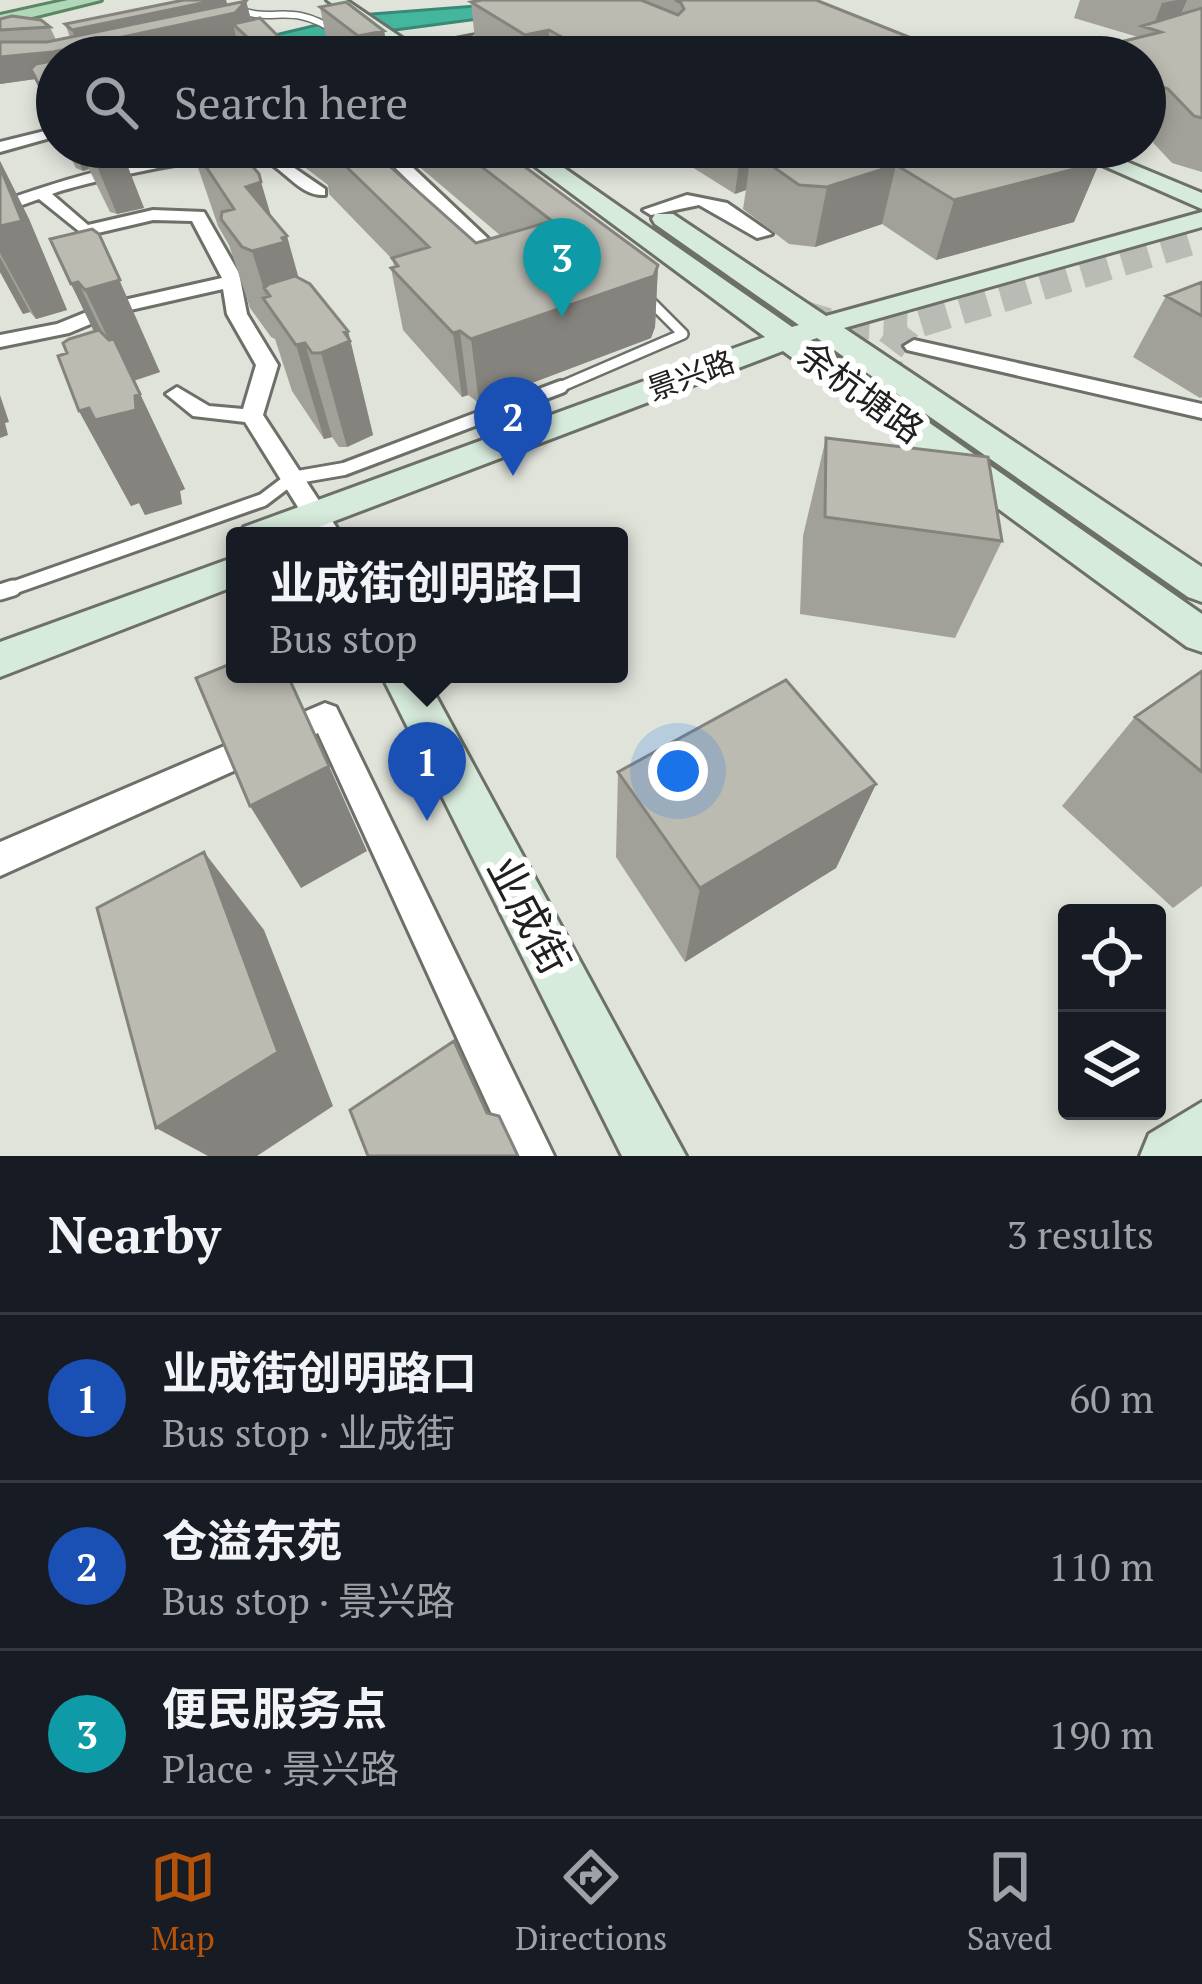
<!DOCTYPE html>
<meta charset="utf-8">
<style>
body{margin:0;font-family:"PT Serif","Noto Sans SC",serif;background:#242831;color:#f1f3f6}
.controls{position:absolute;right:36px;bottom:36px;display:grid;overflow:hidden;border-radius:12px;box-shadow:0 6px 18px #0003}
.controls button{width:108px;height:108px;display:grid;place-items:center;padding:0;border:0;border-bottom:3px solid #363941;background:#171b24;color:#f1f3f6;font:60px sans-serif}
.you{position:absolute;left:678px;top:771px;width:42px;height:42px;margin:-30px;border:9px solid #fff;border-radius:50%;background:#1a73e8;box-shadow:0 0 0 18px #1a73e833}
.badge{display:grid;place-items:center;width:78px;height:78px;border-radius:50%;background:#b45309;color:#fff;font-size:39px;font-weight:700}
.pin{position:absolute;translate:-50% -99px;filter:drop-shadow(0 3px 6px #0008)}
.pin::after{content:'';position:absolute;top:63px;width:42px;height:36px;background:inherit;clip-path:polygon(0 0,100% 0,50% 100%)}
.popup{position:absolute;left:226px;top:527px;width:402px;height:156px;box-sizing:border-box;display:grid;place-content:center;border-radius:12px;background:#171b24;filter:drop-shadow(0 3px 9px #0005);font-size:39px;white-space:nowrap;color:#9ea1a6}
.popup b{font-size:45px;color:#f1f3f6}
.popup::after{content:'';position:absolute;left:50%;top:100%;margin-left:-24px;border:24px solid transparent;border-top-color:#171b24}
.list{margin:0;padding:0;list-style:none}
h2{display:flex;justify-content:space-between;align-items:center;height:156px;margin:0;padding:0 48px;font-size:51px}
h2 small{font-size:39px;font-weight:400;color:#9ea1a6}
.list li{display:grid;grid-template-columns:78px 1fr auto;gap:36px;align-items:center;box-sizing:border-box;height:168px;padding:0 48px;border-top:3px solid #363941}
.list b{display:block;font-size:45px;white-space:nowrap}
.list p{margin:0;font-size:39px;white-space:nowrap;color:#9ea1a6}
.list em{font-size:39px;font-style:normal;color:#9ea1a6}
.icon{flex:none;width:66px;height:66px;fill:none;stroke:currentColor;stroke-width:2;stroke-linecap:round;stroke-linejoin:round}
.map{position:relative;flex:none;width:1202px;height:1156px;overflow:hidden}
.search{position:absolute;background:#171b24;box-shadow:0 6px 18px #0003;left:36px;right:36px;top:36px;height:132px;display:flex;align-items:center;gap:30px;box-sizing:border-box;padding:0 42px;border-radius:66px;color:#9ea1a6;font-size:45px}
.sheet{height:660px;background:#171b24}
nav{display:flex;justify-content:space-around;align-items:center;box-sizing:border-box;height:168px;border-top:3px solid #363941;background:#171b24;font-size:33px;color:#9ea1a6}
nav a{display:grid;justify-items:center;gap:6px}
nav .on{color:#b45309}
.map>svg:first-child{display:block}
</style>
<div class="map">
<svg width="1202" height="1156" viewBox="0 0 1202 1156">
<rect width="100%" height="100%" fill="#dfe3da"/>
<path fill="#44b69d" stroke="#398977" stroke-width="3" d="M475,6L478,19L380,32L256,57H183L359,15Z"/>
<g fill="none" stroke-linecap="round" stroke-linejoin="round">
<path stroke="#b9bcb4" stroke-width="28" stroke-dasharray="28 14" stroke-linecap="butt" d="M686,248L861,376
M801,314L835,324L907,327
M890,390L888,352L907,327L1202,238"/>
<path stroke="#b9bcb4" stroke-width="34" stroke-dasharray="34 18" stroke-linecap="butt" d="M890,387L960,448"/>
<g stroke="#6c7068" stroke-width="9">
<path id="lane-far3" d="M236,9C276,25 287,0 337,32"/>
</g>
<g stroke="#6c7068" stroke-width="14">
<path id="lane-far2" d="M553,390L683,334L645,296"/>
</g>
<g stroke="#6c7068" stroke-width="18">
<path id="lane-far1" d="M4,591L263,500L292,478L344,469L561,387"/>
</g>
<g stroke="#6c7068" stroke-width="21">
<path id="lane" d="M0,592L13,588"/>
</g>
<g stroke="#6c7068" stroke-width="6">
<path id="street" d="M507,29L511,36L391,57H363Z
M57,128V136L0,152V142Z
M374,147H391L500,250V258H488Z
M268,150L325,189V195C300,197 284,168 262,159C234,148 85,182 52,194L88,225L153,210L204,212L239,273L247,314L278,365L263,415L342,536H316L245,422L193,416L166,394L177,387L209,406L243,409L256,365L227,314L223,289L117,313L69,333L0,347V335L57,324L99,307L89,296L92,292H106L115,302L222,278L192,221L153,220L85,236L39,199L0,213V202C72,176 192,141 268,150Z
M687,195L727,203L772,234L757,238L699,205L651,215L643,210Z
M914,340L1202,404V418L907,350L904,346Z
M325,703L336,707L554,1156H511L318,733L0,876V842Z"/>
</g>
<g stroke="#6c7068" stroke-width="6">
<path id="secondary" d="M327,0H346L430,57H409Z
M509,147H534L792,327L799,325L655,224L652,219L655,214H673L826,316L1202,212V227L844,328L1202,567V602L1188,597L817,338L811,340L1202,614V652L1187,647L783,351L295,536H238L244,527L765,337Z
M1061,147H1091L1202,193V209Z
M235,557V586L0,677V642Z
M381,674H424L686,1156H622Z
M1202,1102V1156H1140L1149,1134Z"/>
</g>
<g stroke="#5a8664" stroke-width="6">
<path id="primary" d="M68,0H101L0,25V15Z"/>
</g>
<use href="#lane-far3" stroke="#fff" stroke-width="6"/>
<use href="#lane-far2" stroke="#fff" stroke-width="9"/>
<use href="#lane-far1" stroke="#fff" stroke-width="12"/>
<use href="#lane" stroke="#fff" stroke-width="15"/>
<use href="#street" fill="#fff" fill-rule="evenodd"/>
<use href="#secondary" fill="#d7ebdc" fill-rule="evenodd"/>
<use href="#primary" fill="#afd7b8" fill-rule="evenodd"/>
</g>
<path fill="#a2a199" d="M184,0H226L227,5L246,1L251,20L286,44L289,57H242L236,37L173,51L178,57H57V129L35,79L0,84V19L50,27L56,40L70,37L65,24Z
M482,0H816L959,57H486L476,50L471,2Z
M1080,0H1202V172L1172,163L1145,134V57H1073L1075,53L1138,37L1074,18Z
M320,7L384,31L389,57H330Z
M65,147H120L144,208L117,214L110,212L89,169L83,171L76,168Z
M191,147H239L298,278L348,331L373,435L347,447H339L332,437L324,439L292,391L275,339L271,337L250,308L229,245L218,226Z
M294,147H368L476,243L501,236L396,147H498L658,265L655,327L651,338L479,403L468,395L462,397L403,330L391,268L394,267L393,260L329,194L328,185L298,162Z
M660,147H1106L1074,222L936,260L882,224L815,247L789,244L743,209L746,190L735,194Z
M0,161L29,219L67,310L36,319L30,312L23,314L0,272Z
M50,239L160,372L134,381L185,489L180,491L182,504L145,515L139,503L131,506L79,411L94,332Z
M1202,282V397L1200,398L1133,357L1166,296Z
M826,438L1002,541L955,638L800,614L803,536Z
M1202,671V886L1173,908L1062,806L1135,717Z
M618,772L876,784L836,868L685,962L616,857Z"/>
<path fill="#84837d" d="M217,0H226L230,14L246,1L252,24H233L236,37L147,57L131,46L135,57H57V76L0,84V57L78,46L72,30Z
M1177,0H1187L1172,34L1152,29L1162,3Z
M549,30L550,57H526L525,35Z
M384,31L389,57H362L358,36Z
M286,44L289,57H262L260,49Z
M57,89V111L48,91Z
M72,147H79L89,169L83,171Z
M89,147H120L144,208L117,214Z
M206,147H239L251,186L261,182L279,243L282,238L287,236L312,326L270,296L264,288L271,311L270,309L252,251Z
M741,147H878L751,151L746,190L735,194Z
M1106,147L1074,222L936,260L954,200Z
M0,161L29,219L67,310L36,319L0,253Z
M896,165L882,224L815,247L827,187Z
M99,234L160,372L129,382L85,290Z
M0,257L30,312L23,314L0,272Z
M658,265L655,327L651,338L479,403L471,339Z
M78,282L122,374L116,376L71,284Z
M348,331L373,435L347,447L321,353L344,332Z
M460,331L468,395L462,397L453,333Z
M305,343L332,437L324,439L296,345Z
M140,394L185,489L180,491L182,504L145,515L139,503L131,506L79,411Z
M0,395L9,422L5,423L8,435L0,438Z
M329,766L367,851L301,888L250,806Z
M876,784L836,868L685,962L700,888Z
M204,852L264,930L333,1106L257,1156H208L156,1128Z"/>
<path fill="#bcbbb2" stroke="#84837d" stroke-width="3" d="M184,0H217L72,30L65,24Z
M482,0H641L678,15L684,9L681,3L675,0H816L959,57H598L549,30L525,35L471,2Z
M246,1L235,13L53,52L0,57V42H47Z
M346,2L384,31L358,36L320,7Z
M1202,8V118L1194,116L1168,89L1145,80V57H1085L1075,53L1161,32L1142,26Z
M12,16L41,20L50,27L0,30V19Z
M260,18L286,44L260,49L233,24Z
M162,39L178,57H140L131,46Z
M57,60V89L48,91L41,89L31,69L36,64Z
M193,147H236L259,174L261,182L246,187L287,236L282,238L285,242L252,251L242,247L221,219L222,212L234,209Z
M326,147H368L476,243L552,221L456,147H498L658,265L654,276L471,339L460,331L453,333L391,268L398,266L392,258L429,247Z
M763,147H1106L1098,163L954,200L896,165L827,187L799,185L751,151Z
M0,167L22,221L0,226Z
M92,229L99,234L120,280L85,290L78,282L71,284L50,239Z
M295,276L310,284L348,331L344,332L350,341L321,353H312L305,343L296,345L263,298L270,296L264,288L269,284Z
M1202,282V316L1166,296Z
M99,330L109,340L114,339L140,394L135,396L136,410L95,420L89,408L79,411L58,356L67,353L63,343L69,339Z
M826,438L988,457L1002,541L825,517Z
M235,662V674H287L329,766L250,806L196,678Z
M1202,671V772L1135,717Z
M786,680L876,784L700,888L618,772Z
M204,852L278,1052L156,1128L97,908Z
M454,1041L487,1113L499,1116L518,1156H368L350,1110Z"/>
<g text-anchor="middle" stroke-width="12" stroke-linejoin="round" paint-order="stroke">
<g font-size="30" fill="#20211e" stroke="#fff">
<text transform="translate(691 376) rotate(-20)" y="10">景兴路</text>
</g>
<g font-size="36" fill="#20211e" stroke="#fff">
<text transform="translate(861 392) rotate(36)" y="13">余杭塘路</text>
</g>
<g font-size="42" fill="#20211e" stroke="#fff">
<text transform="translate(529 915) rotate(62)" y="15">业成街</text>
</g>
</g>
</svg>
<div class="controls">
<button><svg class="icon" aria-label="locate" viewBox="0 0 24 24"><circle cx="12" cy="12" r="6"/><path d="M12 2v4M12 18v4M2 12h4M18 12h4"/></svg></button>
<button><svg class="icon" aria-label="layers" viewBox="0 0 24 24"><path d="M12 4l9 5-9 5-9-5zM3 14l9 5 9-5"/></svg></button>
</div>
<div class="you"></div>
<div class="pin badge" style="left:427px;top:821px;background:#1a4fb4">1</div>
<div class="popup"><b>业成街创明路口</b>Bus stop</div>
<div class="pin badge" style="left:513px;top:476px;background:#1a4fb4">2</div>
<div class="pin badge" style="left:562px;top:317px;background:#0f9aa8">3</div>
<div class="search"><svg class="icon" aria-label="search" viewBox="0 0 24 24"><circle cx="10" cy="10" r="6"/><path d="M15 15l6 6"/></svg>Search here</div>
</div>
<section class="sheet">
<h2>Nearby<small>3 results</small></h2>
<ul class="list">
<li><span class="badge" style="background:#1a4fb4">1</span><div><b>业成街创明路口</b><p>Bus stop · 业成街</p></div><em>60 m</em></li>
<li><span class="badge" style="background:#1a4fb4">2</span><div><b>仓溢东苑</b><p>Bus stop · 景兴路</p></div><em>110 m</em></li>
<li><span class="badge" style="background:#0f9aa8">3</span><div><b>便民服务点</b><p>Place · 景兴路</p></div><em>190 m</em></li>
</ul>
</section>
<nav>
<a class="on"><svg class="icon" aria-label="map" viewBox="0 0 24 24"><path d="M3 6l6-2 6 2 6-2v14l-6 2-6-2-6 2zM9 4v14M15 6v14"/></svg>Map</a>
<a><svg class="icon" aria-label="directions" viewBox="0 0 24 24"><path d="M12 3l9 9-9 9-9-9zM9 14v-3h6M13 9l2 2-2 2"/></svg>Directions</a>
<a><svg class="icon" aria-label="saved" viewBox="0 0 24 24"><path d="M7 4h10v16l-5-4-5 4z"/></svg>Saved</a>
</nav>
